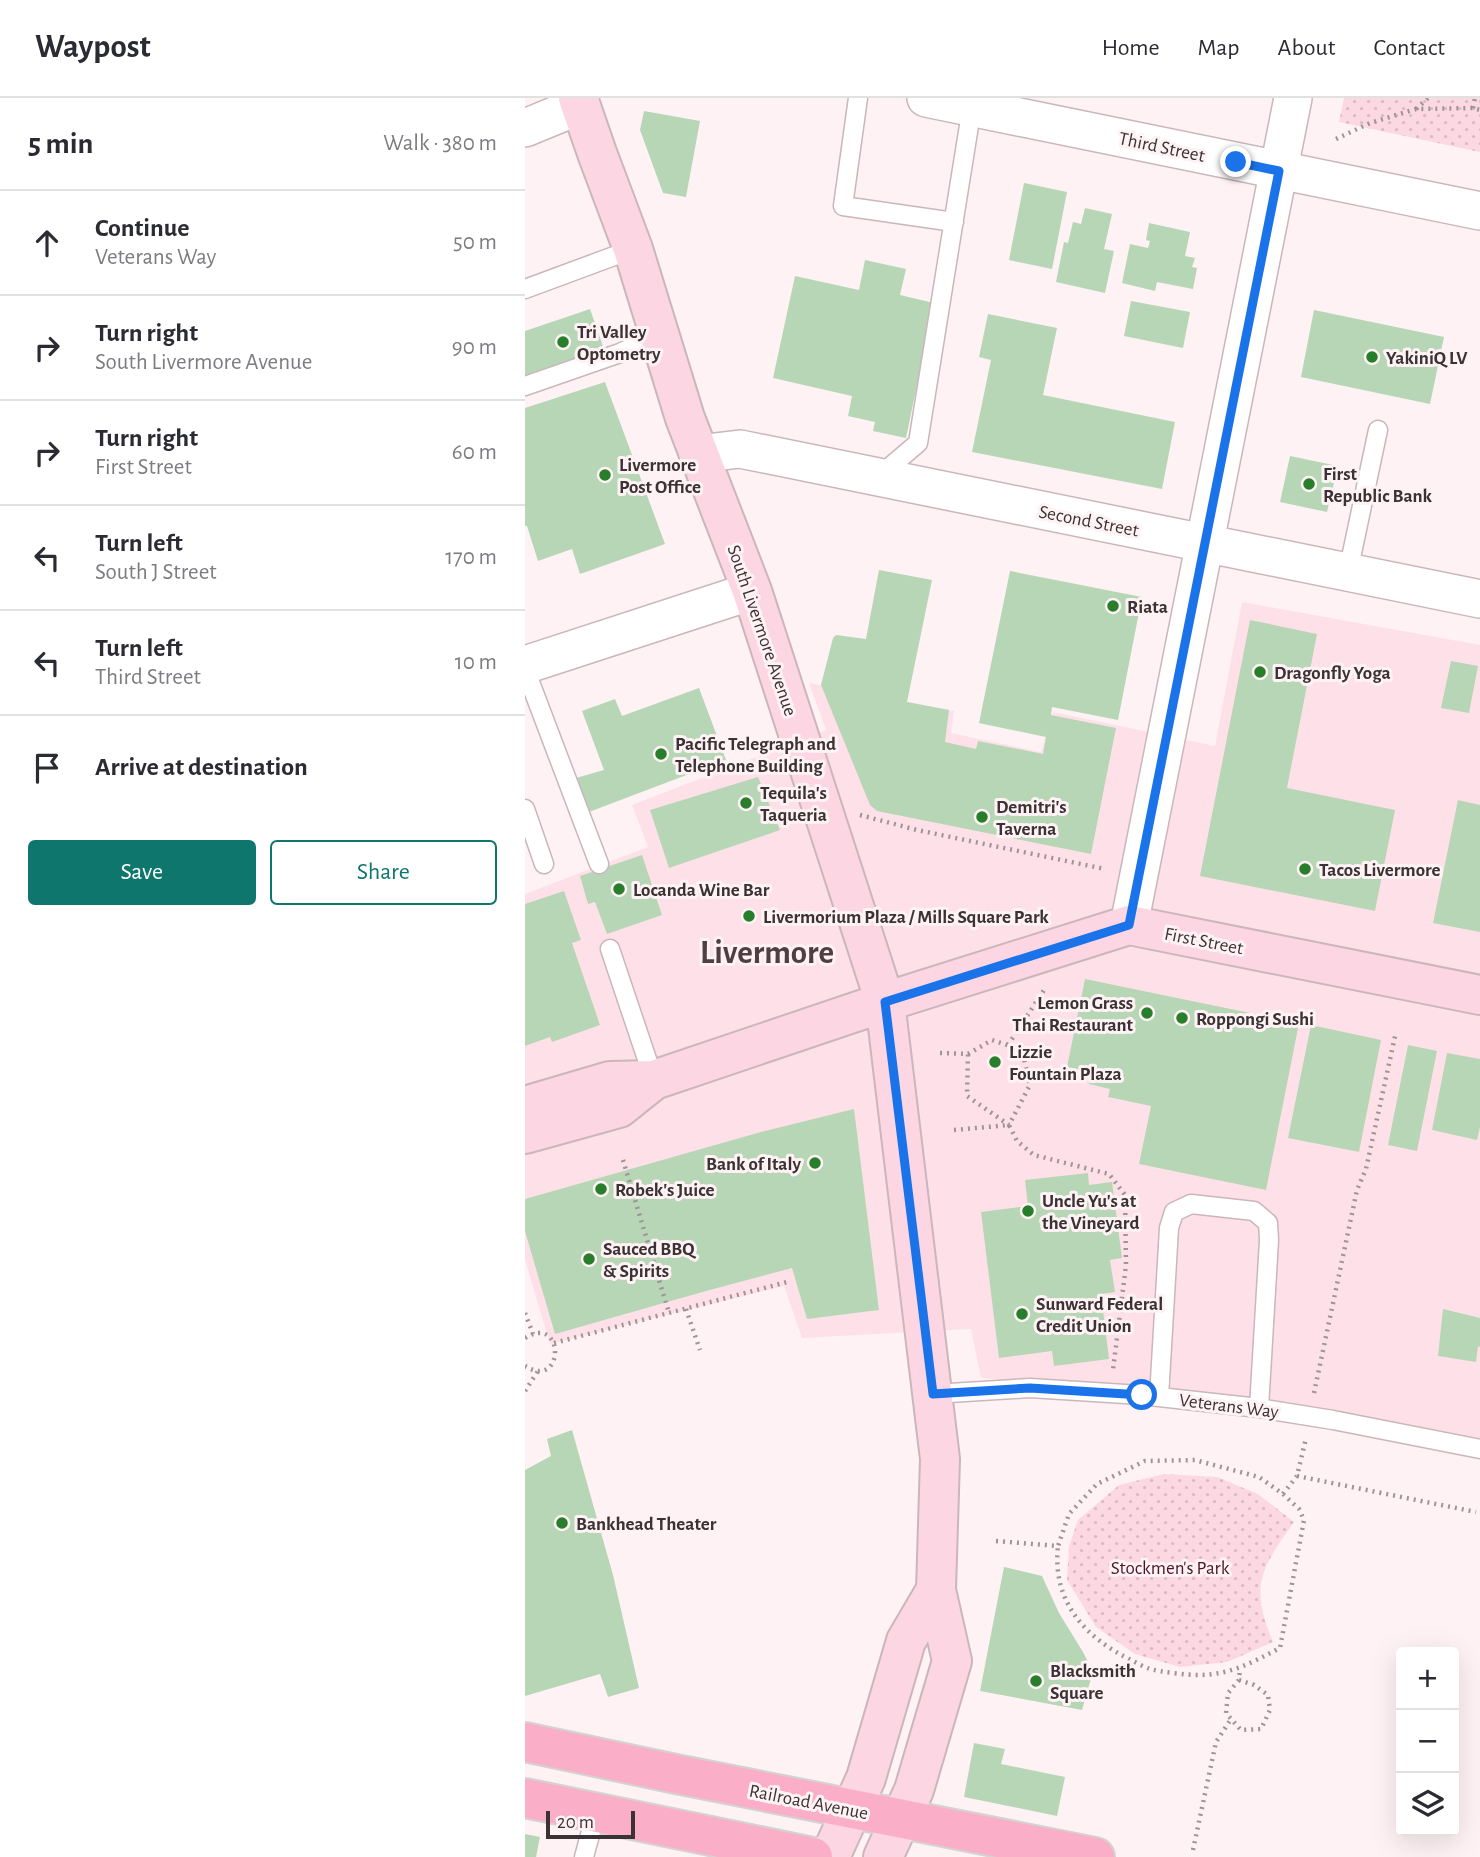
<!DOCTYPE html>
<meta charset="utf-8">
<style>
body{margin:0;font-family:"Alegreya Sans",sans-serif;background:#f7f7f7;color:#2b2b33}
.controls{position:absolute;right:21px;bottom:21px;display:grid;overflow:hidden;border-radius:7px;box-shadow:0 7px 28px #0002}
.controls button{width:63px;height:63px;display:grid;place-items:center;padding:0;border:0;border-bottom:2px solid #e1e1e2;background:#fff;color:#2b2b33;font:35px sans-serif}
.scale{position:absolute;left:21px;bottom:18px;width:89px;box-sizing:border-box;padding-left:7px;border:4px solid #3a3234;border-top:0;font-size:19px;line-height:24px;white-space:nowrap;color:#3a3234;-webkit-text-stroke:5px #fef2f5;paint-order:stroke}
.stop{position:absolute;width:21px;height:21px;margin:-16px;border:5px solid #1a73e8;border-radius:50%;background:#fff}
.stop.end{background:#1a73e8;border-color:#fff;box-shadow:0 2px 7px #0008}
.list{margin:0;padding:0;list-style:none}
h2{display:flex;justify-content:space-between;align-items:center;height:91px;margin:0;padding:0 28px;font-size:30px}
h2 small{font-size:23px;font-weight:400;color:#7c7c81}
.list li{display:grid;grid-template-columns:46px 1fr auto;gap:21px;align-items:center;box-sizing:border-box;height:105px;padding:0 28px;border-top:2px solid #e1e1e2}
.list b{display:block;font-size:26px;white-space:nowrap}
.list p{margin:0;font-size:23px;white-space:nowrap;color:#7c7c81}
.list em{font-size:23px;font-style:normal;color:#7c7c81}
.actions{display:flex;gap:14px;padding:21px 28px}
.actions a{flex:1;padding:16px 0;border:2px solid #0f766e;border-radius:7px;text-align:center;font-size:24px;color:#0f766e}
.actions .main{background:#0f766e;color:#fff}
.icon{flex:none;width:38px;height:38px;fill:none;stroke:currentColor;stroke-width:2;stroke-linecap:round;stroke-linejoin:round}
.map{position:relative;flex:none;width:955px;height:1759px;overflow:hidden}
header{display:flex;align-items:center;gap:42px;box-sizing:border-box;height:98px;padding:0 35px;background:#fff;border-bottom:2px solid #e1e1e2}
header strong{font-size:33px}
nav{display:flex;gap:38px;margin-inline-start:auto;font-size:24px}
main{display:flex}
aside{flex:1;background:#fff}
.map>svg:first-child{display:block}
</style>
<header>
<strong>Waypost</strong>
<nav><a>Home</a><a>Map</a><a>About</a><a>Contact</a></nav>
</header>
<main>
<aside>
<h2>5 min<small>Walk · 380 m</small></h2>
<ul class="list">
<li><svg class="icon" aria-label="ahead" viewBox="0 0 24 24"><path d="M12 20V5M6 11l6-6 6 6"/></svg><div><b>Continue</b><p>Veterans Way</p></div><em>50 m</em></li>
<li><svg class="icon" aria-label="right" viewBox="0 0 24 24"><path d="M7 20v-9h11M14 6l5 5-5 5"/></svg><div><b>Turn right</b><p>South Livermore Avenue</p></div><em>90 m</em></li>
<li><svg class="icon" aria-label="right" viewBox="0 0 24 24"><path d="M7 20v-9h11M14 6l5 5-5 5"/></svg><div><b>Turn right</b><p>First Street</p></div><em>60 m</em></li>
<li><svg class="icon" aria-label="left" viewBox="0 0 24 24"><path d="M17 20v-9H6M10 6l-5 5 5 5"/></svg><div><b>Turn left</b><p>South J Street</p></div><em>170 m</em></li>
<li><svg class="icon" aria-label="left" viewBox="0 0 24 24"><path d="M17 20v-9H6M10 6l-5 5 5 5"/></svg><div><b>Turn left</b><p>Third Street</p></div><em>10 m</em></li>
<li><svg class="icon" aria-label="arrive" viewBox="0 0 24 24"><path d="M6 21V4h12l-3 4 3 4H6"/></svg><div><b>Arrive at destination</b></div></li>
</ul>
<div class="actions"><a class="main">Save</a><a>Share</a></div>
</aside>
<div class="map">
<svg width="955" height="1759" viewBox="0 0 955 1759">
<defs>
<pattern id="park-dots" width="8" height="8" patternUnits="userSpaceOnUse" patternTransform="scale(1.75)"><rect width="8" height="8" fill="#fcd9e2"/><path d="M2 2h.1M6 6h.1" fill="none" stroke="#d9bbc2" stroke-width="1.8" stroke-linecap="round"/></pattern>
</defs>
<rect width="100%" height="100%" fill="#fef2f5"/>
<path fill="#fee1e8" d="M717,504L955,547V1343L785,1310L456,1280L446,1231L277,1240L259,1188L25,1246L0,1162V796L123,749L107,707L301,632L284,585L429,613L426,635L516,654L528,614L690,648Z"/>
<path fill="url(#park-dots)" d="M819,0H955V54L814,24Z
M639,1376L692,1379L733,1396L769,1424C736,1471 724,1487 748,1544L702,1564L655,1569L610,1556L571,1529L542,1482L544,1448L553,1422L594,1387Z"/>
<path fill="#b7d6b6" d="M119,13L175,23L161,99L138,95L115,32Z
M499,85L542,94L527,171L484,162Z
M560,110L587,116L579,151L589,153L580,195L531,184L539,144L543,145L548,124L556,126Z
M624,125L665,134L660,158L670,160L667,169L672,170L668,191L632,184L630,193L597,185L605,146L623,150L625,143L621,142Z
M340,162L381,171L375,197L409,205L381,340L348,333L350,324L323,318L327,298L248,280L270,178L334,192Z
M606,203L665,214L658,250L599,238Z
M65,211L80,254L0,281V233Z
M789,212L919,239L905,306L776,279Z
M463,216L532,230L518,297L650,324L637,391L447,354L466,262L454,259Z
M80,284L140,446L55,476L47,451L13,463L2,428H0V310Z
M765,358L813,368L802,414L755,404Z
M354,472L407,482L382,604L424,612L420,644L451,651L453,643L518,656L521,639L454,625L485,473L617,499L593,622L527,609L526,617L591,630L566,756L352,713L345,707L296,587L308,540L311,537L341,541Z
M725,522L792,536L762,690L870,712L850,813L675,778Z
M926,563L953,568L944,615L916,610Z
M174,590L201,662L64,714L51,680L79,672L57,613L90,601L97,618Z
M233,679L255,732L144,770L125,712Z
M933,702L955,707V834L908,825Z
M117,757L137,817L82,836L70,804L63,806L55,778Z
M39,793L56,842L47,845L75,927L27,944L25,939L0,948V806Z
M560,881L774,925L741,1092L614,1066L626,1008L583,999L585,991L564,986L566,974L542,969Z
M786,927L856,942L834,1054L763,1040Z
M883,947L912,953L892,1053L863,1047Z
M922,955L955,961V1029L952,1042L907,1032Z
M329,1011L354,1212L282,1221L267,1170L181,1193L30,1236L0,1133V1101L236,1034Z
M563,1075L564,1087L587,1084L597,1160L585,1162L590,1194L576,1196L584,1261L529,1268L527,1253L474,1260L456,1114L503,1108L500,1082Z
M918,1211L955,1220V1249L953,1248L951,1264L913,1258Z
M47,1332L88,1477L114,1590L83,1599L75,1576L0,1598V1372L26,1358L22,1341Z
M479,1469L517,1478L534,1515L558,1554L568,1574L557,1612L455,1593Z
M449,1645L480,1651L476,1666L540,1679L532,1718L439,1699Z
M0,1736L15,1739L11,1759H0Z"/>
<g fill="none" stroke-linecap="round" stroke-linejoin="round">
<g stroke="#cab6bb" stroke-width="21">
<path id="lane" d="M333,0L318,108L429,124
M0,191L108,151
M0,288L95,255L136,236
M353,379L393,345L447,9
M823,474L853,332
M0,571L74,766
M0,711L19,766
M85,851L129,982
M408,1296L505,1290L616,1297L734,1310L808,1322L955,1351
M634,1299L644,1130L649,1114L666,1106L729,1113L743,1125L744,1142L734,1310
M59,1759L71,1715"/>
</g>
<g stroke="#cab6bb" stroke-width="40">
<path id="street" d="M401,0L955,113
M0,30L56,7
M173,356L215,351L955,501
M0,567L227,493
M604,827L768,0"/>
</g>
<g stroke="#cab6bb" stroke-width="42">
<path id="secondary" d="M53,0L72,55L108,151L160,320L227,493L360,904L415,1361L411,1492L427,1563L389,1692L358,1759
M0,1008L85,983L129,982L360,904L604,827L955,897
M0,1036L94,1010L129,982
M305,1759L341,1680L381,1543L411,1492"/>
</g>
<g stroke="#d4d2d2" stroke-width="42">
<path id="primary" d="M0,1644L151,1676L570,1759
M0,1700L288,1759"/>
</g>
<path stroke="#9e9496" stroke-width="4.5" stroke-dasharray="2 5" stroke-linecap="butt" d="M948,10L950,0
M891,11L903,0
M811,41L845,25L891,11L948,10L955,12
M335,717L392,732L580,771
M483,947L521,889
M415,955L443,956L467,942L497,952L505,987L484,1027L442,998L443,956
M429,1032L484,1027L492,1043L509,1057L584,1076L600,1097L601,1167L588,1272
M98,1062L144,1215
M161,1211L175,1252
M0,1215L8,1236
M0,1240C40,1215 40,1293 0,1268
M29,1245L266,1183
M0,1293L13,1273
M789,1295L832,1092L841,1071L871,934
M772,1378L951,1414
M758,1396L772,1378L781,1340
M471,1443L533,1448L544,1416L572,1386L620,1363L670,1362L734,1379L758,1396L774,1411L779,1422L755,1550C728,1564 705,1577 674,1577C662,1577 636,1574 625,1571C619,1569 612,1565 606,1562C559,1539 527,1503 533,1448
M714,1582L729,1587L743,1597L745,1612L736,1631L716,1632L701,1615L703,1595L714,1582L715,1571
M668,1752L691,1644L706,1621"/>
<use href="#lane" stroke="#fff" stroke-width="18"/>
<use href="#street" stroke="#fff" stroke-width="37"/>
<use href="#secondary" stroke="#fdd6e4" stroke-width="38"/>
<use href="#primary" stroke="#fbaec8" stroke-width="38"/>
</g>
<g fill="none" stroke-linecap="round" stroke-linejoin="round">
<path stroke="#1a73e8" stroke-width="9" d="M617,1297L505,1290L408,1296L360,904L604,827L754,73L711,64"/>
</g>
<g fill="#287e2b" stroke="#fef2f5" stroke-width="2.5">
<circle cx="38" cy="244" r="7"/>
<circle cx="847" cy="259" r="7"/>
<circle cx="80" cy="377" r="7"/>
<circle cx="784" cy="386" r="7"/>
<circle cx="588" cy="508" r="7"/>
<circle cx="735" cy="574" r="7"/>
<circle cx="136" cy="656" r="7"/>
<circle cx="221" cy="705" r="7"/>
<circle cx="457" cy="719" r="7"/>
<circle cx="780" cy="771" r="7"/>
<circle cx="94" cy="791" r="7"/>
<circle cx="224" cy="818" r="7"/>
<circle cx="622" cy="915" r="7"/>
<circle cx="657" cy="920" r="7"/>
<circle cx="470" cy="964" r="7"/>
<circle cx="290" cy="1065" r="7"/>
<circle cx="76" cy="1091" r="7"/>
<circle cx="503" cy="1113" r="7"/>
<circle cx="64" cy="1161" r="7"/>
<circle cx="497" cy="1216" r="7"/>
<circle cx="37" cy="1425" r="7"/>
<circle cx="511" cy="1583" r="7"/>
</g>
<g text-anchor="middle" stroke-width="6" stroke-linejoin="round" paint-order="stroke">
<g font-size="19" fill="#3a3234" stroke="#fef2f5">
<text transform="translate(637 48) rotate(12)" y="7">Third Street</text>
<text transform="translate(564 422) rotate(11)" y="7">Second Street</text>
<text transform="translate(238 532) rotate(71)" y="7">South Livermore Avenue</text>
<text transform="translate(679 842) rotate(11)" y="7">First Street</text>
<text transform="translate(704 1307) rotate(7)" y="7">Veterans Way</text>
<text transform="translate(284 1703) rotate(11)" y="7">Railroad Avenue</text>
</g>
<g font-size="19" font-weight="bold" fill="#3a3234" stroke="#fef2f5" text-anchor="start">
<text x="52" y="240">Tri Valley<tspan x="52" dy="22">Optometry</tspan></text>
<text x="861" y="266">YakiniQ LV</text>
<text x="94" y="373">Livermore<tspan x="94" dy="22">Post Office</tspan></text>
<text x="798" y="382">First<tspan x="798" dy="22">Republic Bank</tspan></text>
<text x="602" y="515">Riata</text>
<text x="749" y="581">Dragonfly Yoga</text>
<text x="150" y="652">Pacific Telegraph and<tspan x="150" dy="22">Telephone Building</tspan></text>
<text x="235" y="701">Tequila's<tspan x="235" dy="22">Taqueria</tspan></text>
<text x="471" y="715">Demitri's<tspan x="471" dy="22">Taverna</tspan></text>
<text x="794" y="778">Tacos Livermore</text>
<text x="108" y="798">Locanda Wine Bar</text>
<text x="238" y="825">Livermorium Plaza / Mills Square Park</text>
<text x="608" y="911" text-anchor="end">Lemon Grass<tspan x="608" dy="22">Thai Restaurant</tspan></text>
<text x="671" y="927">Roppongi Sushi</text>
<text x="484" y="960">Lizzie<tspan x="484" dy="22">Fountain Plaza</tspan></text>
<text x="276" y="1072" text-anchor="end">Bank of Italy</text>
<text x="90" y="1098">Robek's Juice</text>
<text x="517" y="1109">Uncle Yu's at<tspan x="517" dy="22">the Vineyard</tspan></text>
<text x="78" y="1157">Sauced BBQ<tspan x="78" dy="22">&amp; Spirits</tspan></text>
<text x="511" y="1212">Sunward Federal<tspan x="511" dy="22">Credit Union</tspan></text>
<text x="51" y="1432">Bankhead Theater</text>
<text x="525" y="1579">Blacksmith<tspan x="525" dy="22">Square</tspan></text>
</g>
<g font-size="19" fill="#491328" stroke="#fef2f5">
<text x="645" y="1476">Stockmen's Park</text>
</g>
<g font-size="33" font-weight="bold" fill="#4f3f43" stroke="#fef2f5">
<text x="242" y="865">Livermore</text>
</g>
</g>
</svg>
<div class="controls">
<button>+</button>
<button>−</button>
<button><svg class="icon" aria-label="layers" viewBox="0 0 24 24"><path d="M12 4l9 5-9 5-9-5zM3 14l9 5 9-5"/></svg></button>
</div>
<div class="scale">20 m</div>
<div class="stop" style="left:617px;top:1297px"></div>
<div class="stop end" style="left:711px;top:64px"></div>
</div>
</main>
